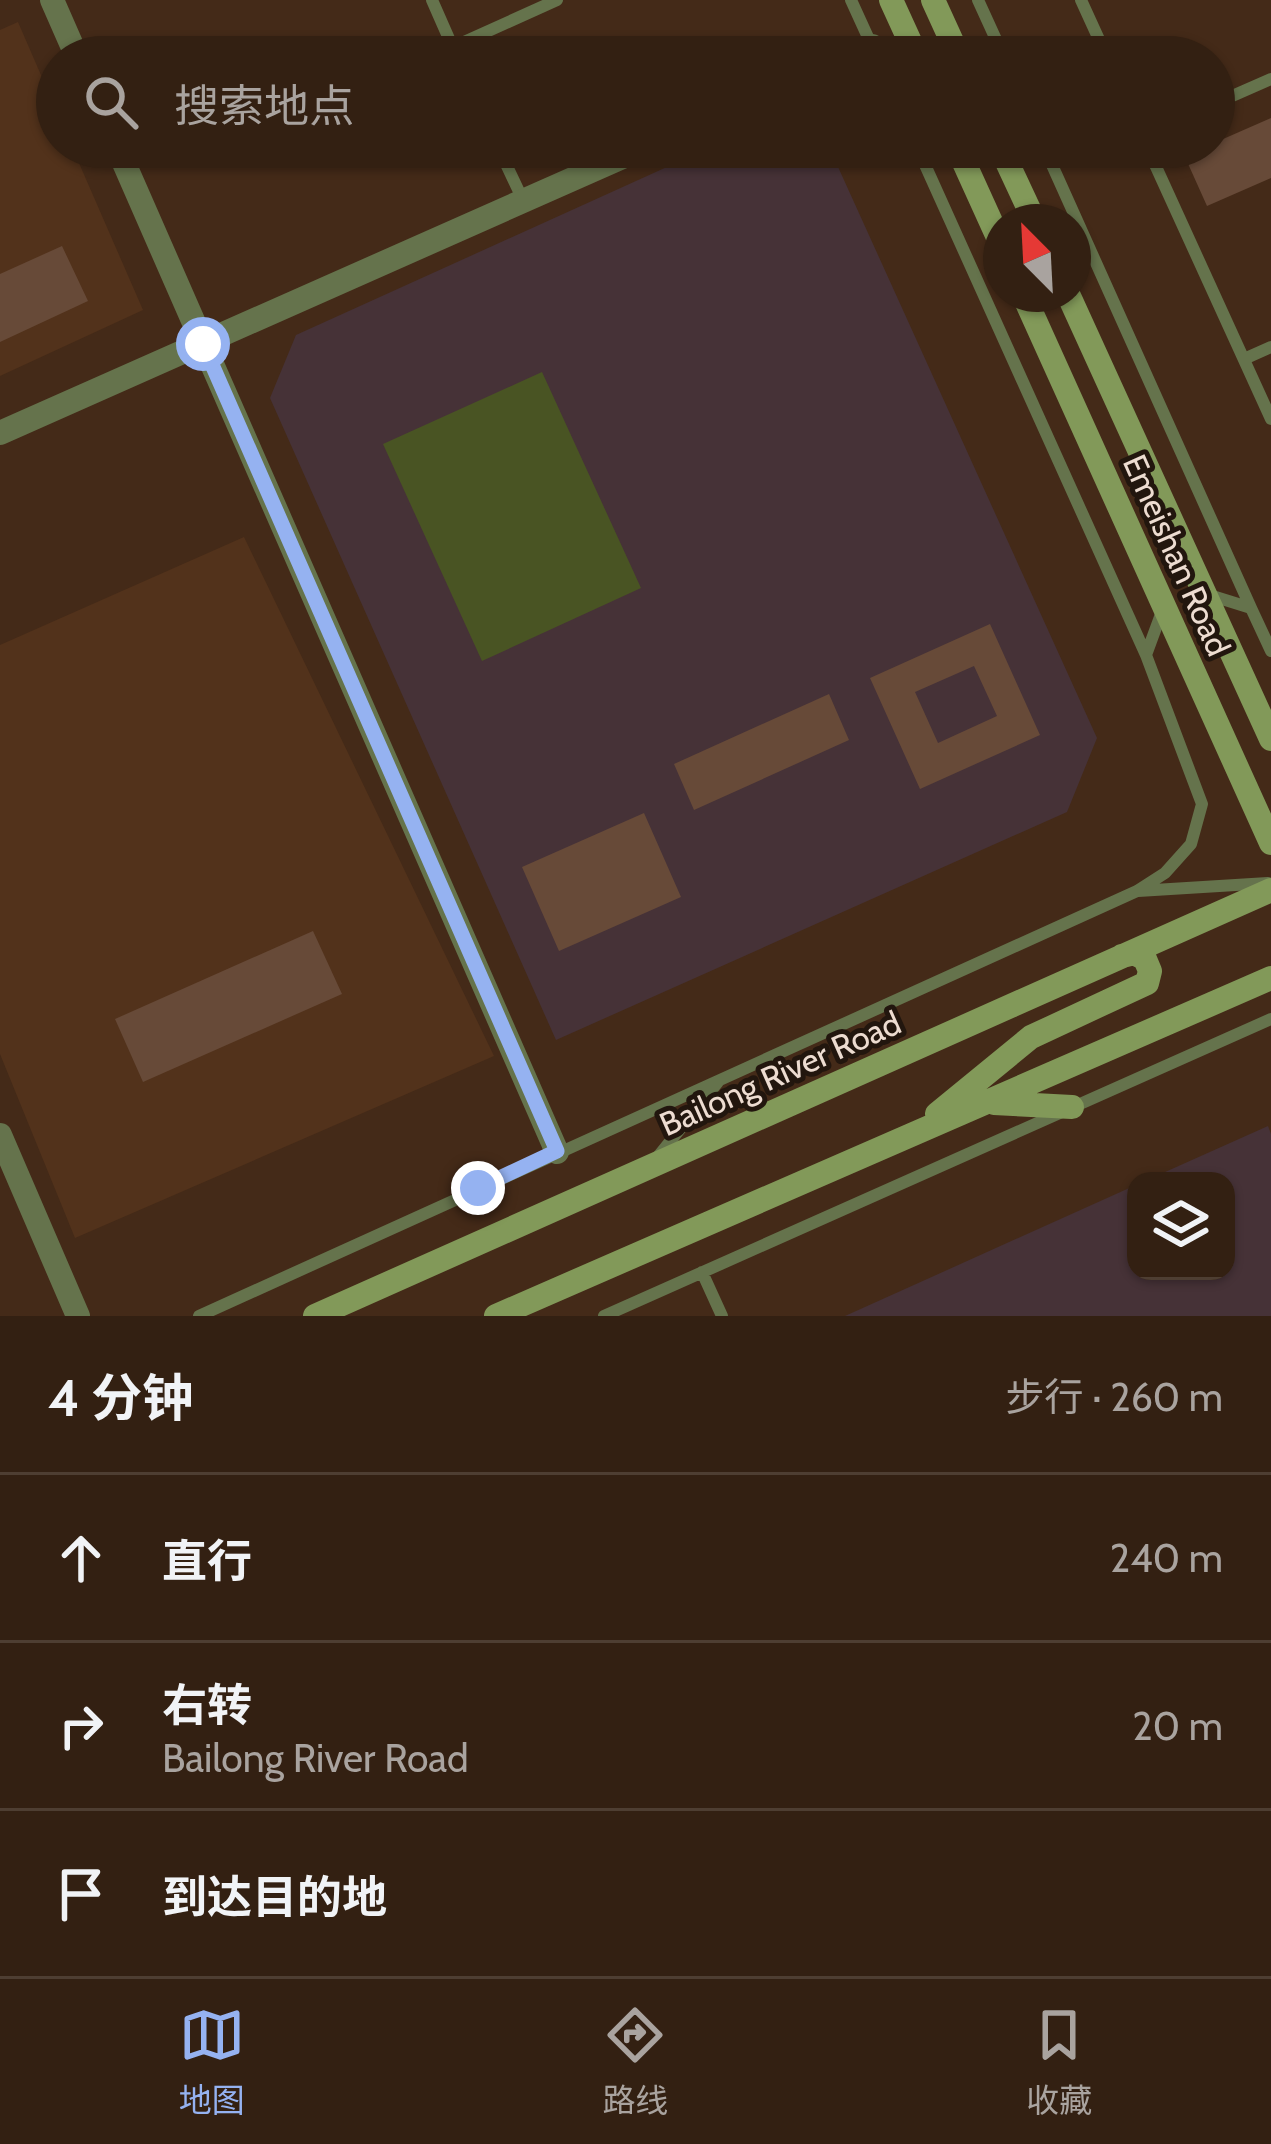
<!DOCTYPE html>
<html lang="zh">
<meta charset="utf-8">
<style>
body{margin:0;font-family:Cabin,"Noto Sans SC",sans-serif;background:#3b281b;color:#f1f3f6}
.controls{position:absolute;right:36px;bottom:36px;display:grid;overflow:hidden;border-radius:24px;box-shadow:0 3px 9px #0004}
.controls button{width:108px;height:108px;display:grid;place-items:center;padding:0;border:0;border-bottom:3px solid #4e3e32;background:#332012;color:#f1f3f6;font:60px sans-serif}
.compass{position:absolute;left:983px;top:204px;width:108px;height:108px;border-radius:50%;background:#332012;box-shadow:0 3px 9px #0004;rotate:336deg}
.stop{position:absolute;width:36px;height:36px;margin:-27px;border:9px solid #95b2f1;border-radius:50%;background:#fff}
.stop.end{background:#95b2f1;border-color:#fff;box-shadow:0 3px 12px #0008}
.list{margin:0;padding:0;list-style:none}
h2{display:flex;justify-content:space-between;align-items:center;height:156px;margin:0;padding:0 48px;font-size:51px}
h2 small{font-size:39px;font-weight:400;color:#a9a39f}
.list li{display:grid;grid-template-columns:78px 1fr auto;gap:36px;align-items:center;box-sizing:border-box;height:168px;padding:0 48px;border-top:3px solid #4e3e32}
.list b{display:block;font-size:45px;white-space:nowrap}
.list p{margin:0;font-size:39px;white-space:nowrap;color:#a9a39f}
.list em{font-size:39px;font-style:normal;color:#a9a39f}
.icon{flex:none;width:66px;height:66px;fill:none;stroke:currentColor;stroke-width:2;stroke-linecap:round;stroke-linejoin:round}
.map{position:relative;flex:none;width:1271px;height:1316px;overflow:hidden}
.search{position:absolute;background:#332012;box-shadow:0 3px 9px #0004;left:36px;right:36px;top:36px;height:132px;display:flex;align-items:center;gap:30px;box-sizing:border-box;padding:0 42px;border-radius:66px;color:#a9a39f;font-size:45px}
.sheet{height:660px;background:#332012}
nav{display:flex;justify-content:space-around;align-items:center;box-sizing:border-box;height:168px;border-top:3px solid #4e3e32;background:#332012;font-size:33px;color:#a9a39f}
nav a{display:grid;justify-items:center;gap:6px}
nav .on{color:#95b2f1}
.map>svg:first-child{display:block}
</style>
<div class="map">
<svg width="1271" height="1316" viewBox="0 0 1271 1316">
<rect width="100%" height="100%" fill="#442a18"/>
<path fill="#52321b" d="M18,22L57,112V147H72L143,310L0,376V30Z
M244,537L494,1056L75,1238L0,1054V645Z"/>
<path fill="#463237" d="M711,147H829L1097,738L1067,812L556,1040L270,398L296,335Z
M1268,1126L1271,1134V1316H845L1136,1185V1271H1226V1181H1145Z"/>
<path fill="#495423" d="M542,372L641,588L482,661L383,444Z"/>
<path fill="#674a38" fill-rule="evenodd" d="M1271,118V178L1207,206L1185,157L1214,147V143Z
M62,246L88,301L0,342V274Z
M990,624L1040,735L920,789L870,678ZM974,666L997,716L938,743L915,692Z
M829,694L849,740L694,810L674,764Z
M644,813L681,897L559,951L522,867Z
M313,931L342,994L143,1082L115,1019Z"/>
<g fill="none" stroke-linecap="round" stroke-linejoin="round">
<path stroke="#65734c" stroke-width="12" d="M432,0L457,57
M851,0L877,57
M978,0L1004,57
M1081,0L1107,57
M453,47L557,0
M1214,104L1271,79
M498,147L523,200
M917,147L1146,655
M1044,147L1251,608
M1147,147L1271,419
M1244,359L1271,347
M1206,594L1251,608L1271,651
M1138,891L1268,883
M656,1159L718,1082
M702,1272L722,1316
M199,1316L1137,891L1165,873L1191,844L1202,804L1146,655L1164,606
M604,1316L1271,1019"/>
<path stroke="#65734c" stroke-width="24" d="M52,0L77,57
M847,57L872,46
M117,147L557,1152
M0,433L645,147
M0,1135L78,1316"/>
<path stroke="#829959" stroke-width="24" d="M891,0L917,57
M933,0L959,57
M957,147L1001,244
M1000,147L1035,222
M1023,294L1271,843
M1068,294L1271,739
M994,1103L1072,1107
M937,1114L1031,1037L1147,983L1150,971L1145,959L1134,953L1122,956
M315,1316L1271,890
M496,1316L1271,978"/>
</g>
<g fill="none" stroke-linecap="round" stroke-linejoin="round">
<path stroke="#95b2f1" stroke-width="15" d="M203,344L557,1151L478,1188"/>
</g>
<g text-anchor="middle" stroke-width="10" stroke-linejoin="round" paint-order="stroke">
<g font-size="33" fill="#eddcd1" stroke="#22160e">
<text transform="translate(1177 555) rotate(66)" y="12">Emeishan Road</text>
<text transform="translate(780 1073) rotate(-24)" y="12">Bailong River Road</text>
</g>
</g>
</svg>
<div class="controls">
<button><svg class="icon" aria-label="layers" viewBox="0 0 24 24"><path d="M12 4l9 5-9 5-9-5zM3 14l9 5 9-5"/></svg></button>
</div>
<svg class="compass" viewBox="-18 -18 36 36"><path d="M0-13l5 13h-10z" fill="#e53935"/><path d="M0 13l5-13h-10z" fill="#a9a39f"/></svg>
<div class="stop" style="left:203px;top:344px"></div>
<div class="stop end" style="left:478px;top:1188px"></div>
<div class="search"><svg class="icon" aria-label="search" viewBox="0 0 24 24"><circle cx="10" cy="10" r="6"/><path d="M15 15l6 6"/></svg>搜索地点</div>
</div>
<section class="sheet">
<h2>4 分钟<small>步行 · 260 m</small></h2>
<ul class="list">
<li><svg class="icon" aria-label="ahead" viewBox="0 0 24 24"><path d="M12 20V5M6 11l6-6 6 6"/></svg><div><b>直行</b></div><em>240 m</em></li>
<li><svg class="icon" aria-label="right" viewBox="0 0 24 24"><path d="M7 20v-9h11M14 6l5 5-5 5"/></svg><div><b>右转</b><p>Bailong River Road</p></div><em>20 m</em></li>
<li><svg class="icon" aria-label="arrive" viewBox="0 0 24 24"><path d="M6 21V4h12l-3 4 3 4H6"/></svg><div><b>到达目的地</b></div></li>
</ul>
</section>
<nav>
<a class="on"><svg class="icon" aria-label="map" viewBox="0 0 24 24"><path d="M3 6l6-2 6 2 6-2v14l-6 2-6-2-6 2zM9 4v14M15 6v14"/></svg>地图</a>
<a><svg class="icon" aria-label="directions" viewBox="0 0 24 24"><path d="M12 3l9 9-9 9-9-9zM9 14v-3h6M13 9l2 2-2 2"/></svg>路线</a>
<a><svg class="icon" aria-label="saved" viewBox="0 0 24 24"><path d="M7 4h10v16l-5-4-5 4z"/></svg>收藏</a>
</nav>
